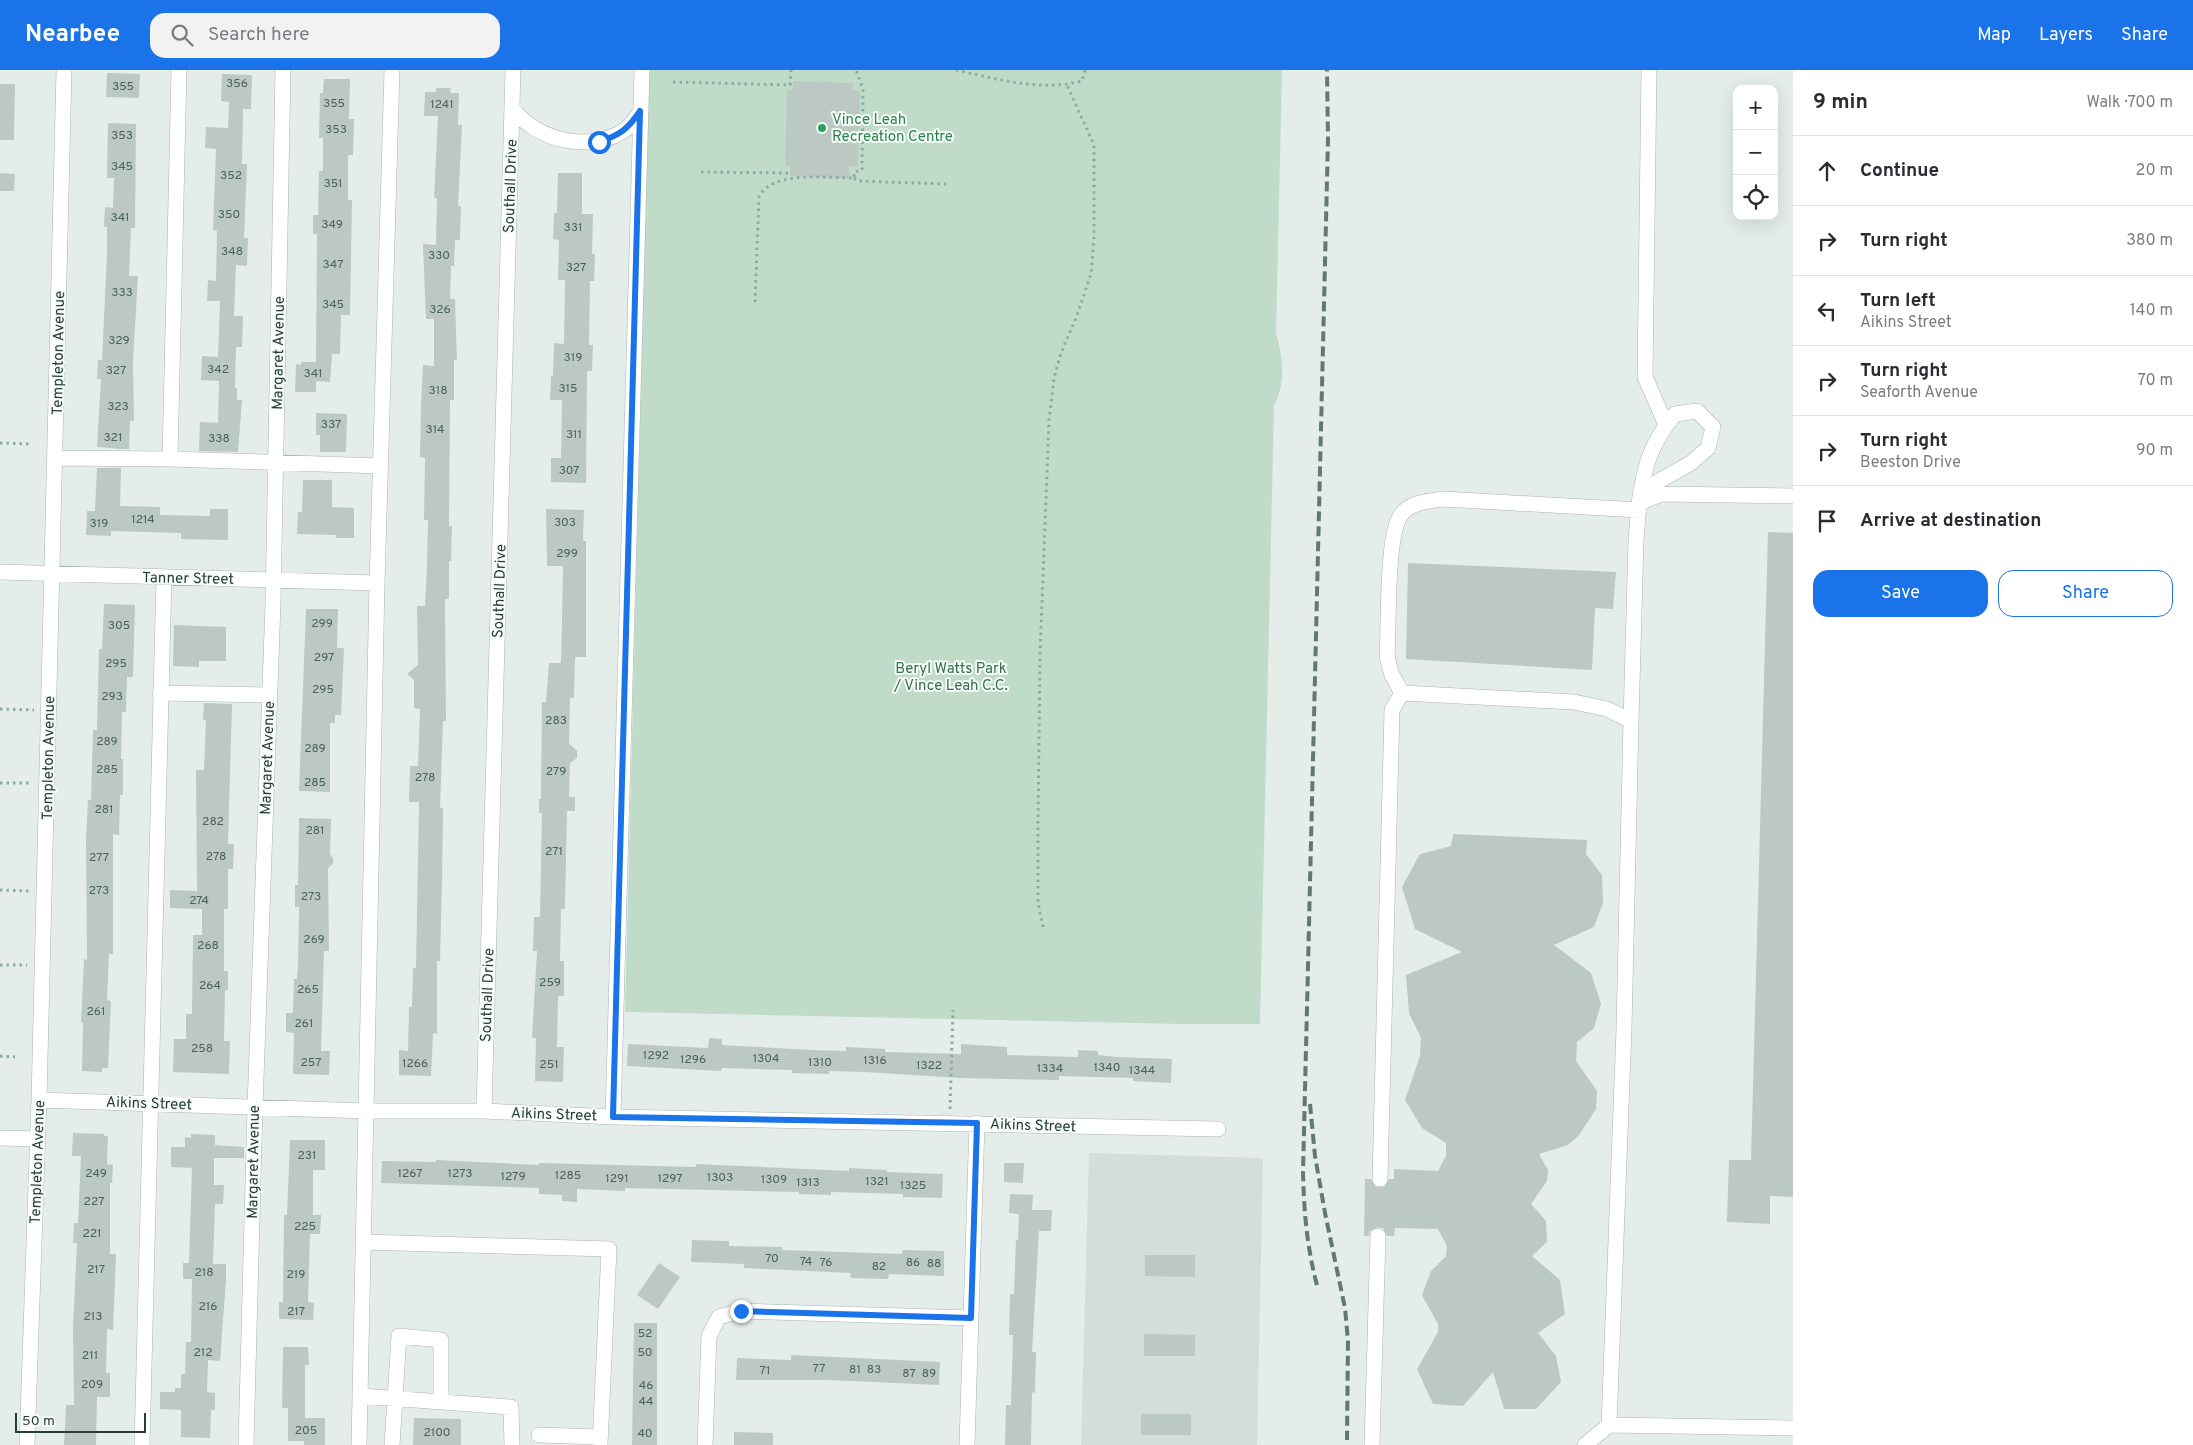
<!DOCTYPE html>
<meta charset="utf-8">
<style>
body{margin:0;font-family:Overpass,sans-serif;background:#f2f2f3;color:#2b2b33}
.controls{position:absolute;right:15px;top:15px;display:grid;overflow:hidden;border-radius:10px;box-shadow:0 5px 20px #0002}
.controls button{width:45px;height:45px;display:grid;place-items:center;padding:0;border:0;border-bottom:1px solid #e1e1e2;background:#fff;color:#2b2b33;font:25px sans-serif}
.scale{position:absolute;left:15px;bottom:12px;width:131px;box-sizing:border-box;padding-left:5px;border:2px solid #263e38;border-top:0;font-size:14px;line-height:18px;white-space:nowrap;color:#263e38;-webkit-text-stroke:4px #f6faf8;paint-order:stroke}
.stop{position:absolute;width:15px;height:15px;margin:-11px;border:4px solid #1a73e8;border-radius:50%;background:#fff}
.stop.end{background:#1a73e8;border-color:#fff;box-shadow:0 1px 5px #0008}
.list{margin:0;padding:0;list-style:none}
h2{display:flex;justify-content:space-between;align-items:center;height:65px;margin:0;padding:0 20px;font-size:21px}
h2 small{font-size:16px;font-weight:400;color:#7c7c81}
.list li{display:grid;grid-template-columns:32px 1fr auto;gap:15px;align-items:center;box-sizing:border-box;height:70px;padding:0 20px;border-top:1px solid #e1e1e2}
.list b{display:block;font-size:19px;white-space:nowrap}
.list p{margin:0;font-size:16px;white-space:nowrap;color:#7c7c81}
.list em{font-size:16px;font-style:normal;color:#7c7c81}
.actions{display:flex;gap:10px;padding:15px 20px}
.actions a{flex:1;padding:11px 0;border:1px solid #1a73e8;border-radius:15px;text-align:center;font-size:18px;color:#1a73e8}
.actions .main{background:#1a73e8;color:#fff}
.icon{flex:none;width:28px;height:28px;fill:none;stroke:currentColor;stroke-width:2;stroke-linecap:round;stroke-linejoin:round}
.map{position:relative;flex:none;width:1793px;height:1375px;overflow:hidden}
header{display:flex;align-items:center;gap:30px;box-sizing:border-box;height:70px;padding:0 25px;background:#1a73e8;color:#fff}
header strong{font-size:24px}
nav{display:flex;gap:28px;margin-inline-start:auto;font-size:18px}
.search{width:350px;height:45px;background:#f2f2f3;display:flex;align-items:center;gap:12px;box-sizing:border-box;padding:0 18px;border-radius:15px;color:#7c7c81;font-size:19px}
main{display:flex}
aside{flex:1;background:#fff}
.map>svg:first-child{display:block}
</style>
<header>
<strong>Nearbee</strong>
<div class="search"><svg class="icon" aria-label="search" viewBox="0 0 24 24"><circle cx="10" cy="10" r="6"/><path d="M15 15l6 6"/></svg>Search here</div>
<nav><a>Map</a><a>Layers</a><a>Share</a></nav>
</header>
<main>
<div class="map">
<svg width="1793" height="1375" viewBox="0 0 1793 1375">
<rect width="100%" height="100%" fill="#e5edea"/>
<path fill="#d3ddd9" d="M1089,1083L1263,1088L1257,1375H1081Z"/>
<path fill="#c0dcc9" d="M649,0H1282L1276,263C1283,287 1286,313 1274,336L1260,954H1180L625,942Z"/>
<path fill="#bbc8c3" d="M107,3L140,4L139,28L106,27Z
M222,4L252,5L251,39H243L242,94H247L244,168H248L247,196L236,195L234,246H243L242,277H236L235,318H237V330H242L238,382L199,381L200,352L218,353L219,311L201,310L202,286L218,287L220,231H207L208,210L216,211L217,161L213,160L216,79L205,78L206,57L228,58L229,32L221,31Z
M324,9H350L349,49H354L353,85H348V130H352L350,245H341L340,284H332L330,312L316,311V322H295L296,294L301,295V292H316L317,164H313V145H318L319,101H323V68H319L320,23H323Z
M793,11L853,13L852,21H860L858,97L849,96V108L790,106V96H785L787,20H793Z
M0,14H15L14,70H0Z
M436,18H451L450,23H459L458,55H462L458,136H461L460,170H455L454,196H451L450,229H455L457,290H454V330H450L449,456H452L451,491H449V529H445L446,651H443L440,738H443L442,811L440,891H437V964L433,963L431,1006L399,1005V980L408,981L409,937H412L413,898H416L419,732H409L410,696H418L420,639L414,638V610L407,604L418,595L417,536H425L427,497L428,450H424L425,388L420,387L421,335L423,295L434,296V249H426L423,174L436,175L437,128H434L438,46H424L425,22H436Z
M108,53L136,54L135,158H131L129,206H138L133,291L134,351H130L129,379H122L97,377L101,309H97L98,290H102L107,184V157H104L105,137L113,138L114,108H107Z
M0,103L15,104L14,121H0Z
M558,103H582V144H593L592,184H595L594,211H590L589,275H593L592,301H587L586,413L551,412V388H561L562,330H550L551,306H553L554,273L564,274L565,210H558L559,170L553,169L554,143H557Z
M316,343L347,344L346,382H320V365H316Z
M97,398H121L120,436L160,437V445L210,446V439H228V470L181,469V463L111,461V466L86,465L87,441H95Z
M303,410H332V437L354,438V468H336V465L297,464L298,442H302Z
M546,439L584,440L583,471H586V587H575L574,628H570L569,673L577,681V688L570,693L569,727H575V741H567L565,839H561L560,891H564V926H558L557,977H564L563,1012L535,1011L536,968H532L537,881H533L534,847H540L542,743H539V729H541L542,632H546L549,593H561L562,551L563,496H547Z
M1768,462L1793,463V1127L1770,1126V1154L1727,1152L1729,1090H1751Z
M1408,493L1616,502L1613,539L1595,538L1592,600L1406,589Z
M104,534L135,535L133,607H127L126,642H122L121,689H123V725H120L119,765L113,764V884H109L107,930L111,931L108,998H102V1002L82,1001L83,952H81L84,889L87,890L86,769L88,730H91L93,660H97L99,579H102Z
M306,539H338L337,578H344L341,645H335V653H330V722L299,721Z
M174,555L226,557V591H199V597L173,596Z
M204,633L232,634L228,774H234L233,799H228V839H224V901H228V920H225L224,971H230L229,1004L173,1002L174,969H186V944H192L193,865H202V839L170,838V820L197,821L196,700H204L206,650H203Z
M299,748L331,749L330,784L333,788V794L328,798L329,881H324L321,981H330L329,1005L293,1004L294,963L286,962V943H293L294,909H297L298,894L299,837H295V815H298Z
M1453,764L1587,770L1586,784L1602,805L1603,833L1594,857L1554,875L1591,903L1601,934L1594,958L1577,972L1576,991L1597,1021L1596,1039L1579,1065L1568,1075L1539,1084L1548,1100L1547,1111L1531,1134L1546,1151L1547,1172L1532,1186L1560,1210L1565,1244L1538,1263L1556,1286L1561,1312L1536,1339H1504L1493,1302L1463,1336L1433,1334L1417,1299L1438,1262V1254L1422,1225L1431,1201L1446,1186L1447,1176L1438,1159L1395,1158L1394,1166H1387L1383,1158L1378,1157L1370,1161L1369,1166H1364L1365,1109H1371L1376,1117H1384L1389,1109H1394V1099L1438,1101L1446,1086V1073L1422,1058L1405,1030L1420,986L1421,968L1409,943L1406,905L1462,882L1415,859L1402,817L1420,784L1451,776Z
M709,968L722,969V975L811,980L846,981V977L885,979V982L961,984V974L1007,977V985L1078,987V980L1098,981V985L1117,987L1172,989L1171,1013L1133,1011V1008L1059,1006V1010L960,1008L865,1002L829,1001V1004L792,1003V1000L722,998L721,1001L627,996L628,974L708,978Z
M73,1063L104,1064V1066H108L107,1094L113,1095L112,1113H110V1184H116L113,1260L107,1259L106,1303H110V1327H97L96,1375H64L66,1335H74L73,1258L77,1173H73L74,1153H78L81,1086H72Z
M191,1064L215,1065V1075L244,1077V1088H214V1115H224L223,1134H215L213,1194H226V1210L220,1291L208,1290L207,1322L215,1323V1340H211L210,1368L181,1367V1340L160,1339V1322H175V1318H181V1304H185L186,1272H191L192,1209H183V1193H189L192,1098L171,1097V1077H185V1067L191,1068Z
M290,1070H325V1100H313V1145H321L320,1164H310L308,1232L314,1233L313,1250L279,1249V1232H283L284,1145H287Z
M436,1090L539,1095V1093L696,1097V1094L849,1101V1098L887,1100V1102L943,1104L942,1128L903,1127V1124L831,1122V1125L799,1124V1122L625,1118V1121L577,1119V1132L562,1131V1125L539,1124V1118L381,1113L382,1091L436,1092Z
M1004,1093H1024L1023,1113L1004,1112Z
M1010,1124L1033,1125L1032,1140H1052L1051,1161H1039L1032,1282H1036L1035,1323L1032,1322L1031,1375H1005L1006,1335H1011L1013,1265H1009L1010,1224H1014L1016,1170H1018L1019,1144L1009,1143Z
M692,1170L729,1171V1176L782,1177V1180L902,1184L903,1180L944,1181V1206L889,1204L888,1209L850,1208L851,1203L744,1198V1194L691,1192Z
M1145,1185H1195V1207L1145,1206Z
M659,1193L680,1207L658,1239L637,1225Z
M634,1253H657V1375H632Z
M1144,1264L1195,1265V1286H1144Z
M283,1277H308L309,1295H305V1348H325V1375H304V1371H288V1338H282Z
M791,1285L940,1292L939,1315L828,1310H736L737,1288L791,1290Z
M1141,1344H1191V1365H1141Z
M414,1348L461,1349V1375H413Z
M734,1362L773,1363V1375H734Z"/>
<g fill="none" stroke-linecap="round" stroke-linejoin="round">
<g stroke="#a8b5b1" stroke-width="16">
<path id="minor" d="M1649,0L1645,307L1666,355
M512,38C536,71 592,84 626,59C632,55 636,47 641,41
M1697,341L1713,357L1708,378L1691,393L1657,412L1639,433C1645,394 1650,375 1675,344Z
M55,388L170,389L179,0
M170,389L380,396
M0,502L377,513
M160,623L270,625
M1402,623L1392,605L1387,587C1389,559 1386,464 1401,445C1410,432 1429,431 1443,429L1639,440
M39,1030L366,1041H484L613,1047L1218,1059
M484,1041L513,0
M613,1047L642,0
M0,1068L38,1069
M1380,1109L1392,640L1402,623L1574,632L1607,639L1631,651L1636,470L1639,433L1661,424L1793,426
M363,1172L609,1179L600,1375
M361,1326L511,1337L512,1375
M1609,1355L1624,959L1631,651
M539,1365L600,1367
M27,1375L39,1030L64,0
M142,1375L164,508
M246,1375L255,1037L273,533L283,0
M359,1375L377,513L392,0
M392,1375L399,1266L441,1270V1331
M705,1375L709,1266L719,1247L741,1241L971,1248
M967,1375L977,1053
M1372,1375L1378,1166
M1585,1375L1609,1355L1793,1358"/>
</g>
<path stroke="#88aea3" stroke-width="3" stroke-dasharray="2.5 4" stroke-linecap="butt" d="M956,0C997,9 1040,22 1082,11L1085,0
M673,12L790,15L791,0
M701,102L788,103
M854,108L858,111L946,114
M755,232L759,127C771,100 829,108 854,108V102L862,100L863,19L856,0
M0,373L32,374
M0,639L34,640
M0,713H32
M0,820L29,821
M1043,857L1038,833V754L1040,584L1049,350L1054,308L1061,283L1076,248L1091,204L1094,167V75L1067,15
M0,895H27
M0,986L15,987
M950,1039L953,940"/>
<use href="#minor" stroke="#fff" stroke-width="15"/>
<path stroke="#607973" stroke-width="4" stroke-dasharray="10 5" stroke-linecap="butt" d="M1310,1034L1315,1086L1325,1143L1345,1238L1348,1271L1347,1370
M1317,1215C1307,1178 1304,1142 1303,1103L1328,69L1327,0"/>
</g>
<g fill="none" stroke-linecap="round" stroke-linejoin="round">
<path stroke="#1a73e8" stroke-width="6" d="M599,72C620,65 628,59 640,41L613,1047L977,1053L971,1248L741,1241"/>
</g>
<circle fill="#2e9e5b" stroke="#f6faf8" stroke-width="2" cx="822" cy="58" r="5"/>
<g text-anchor="middle" stroke-width="4" stroke-linejoin="round" paint-order="stroke">
<g font-size="12" fill="#4b605b">
<text x="237" y="17">356</text>
<text x="123" y="20">355</text>
<text x="334" y="37">355</text>
<text x="442" y="38">1241</text>
<text x="336" y="63">353</text>
<text x="122" y="69">353</text>
<text x="122" y="100">345</text>
<text x="231" y="109">352</text>
<text x="333" y="117">351</text>
<text x="229" y="148">350</text>
<text x="120" y="151">341</text>
<text x="332" y="158">349</text>
<text x="573" y="161">331</text>
<text x="232" y="185">348</text>
<text x="439" y="189">330</text>
<text x="333" y="198">347</text>
<text x="576" y="201">327</text>
<text x="122" y="226">333</text>
<text x="333" y="238">345</text>
<text x="440" y="243">326</text>
<text x="119" y="274">329</text>
<text x="573" y="291">319</text>
<text x="218" y="303">342</text>
<text x="116" y="304">327</text>
<text x="313" y="307">341</text>
<text x="568" y="322">315</text>
<text x="438" y="324">318</text>
<text x="118" y="340">323</text>
<text x="331" y="358">337</text>
<text x="435" y="363">314</text>
<text x="574" y="368">311</text>
<text x="113" y="371">321</text>
<text x="219" y="372">338</text>
<text x="569" y="404">307</text>
<text x="143" y="453">1214</text>
<text x="565" y="456">303</text>
<text x="99" y="457">319</text>
<text x="567" y="487">299</text>
<text x="322" y="557">299</text>
<text x="119" y="559">305</text>
<text x="324" y="591">297</text>
<text x="116" y="597">295</text>
<text x="323" y="623">295</text>
<text x="112" y="630">293</text>
<text x="556" y="654">283</text>
<text x="107" y="675">289</text>
<text x="315" y="682">289</text>
<text x="107" y="703">285</text>
<text x="556" y="705">279</text>
<text x="425" y="711">278</text>
<text x="315" y="716">285</text>
<text x="104" y="743">281</text>
<text x="213" y="755">282</text>
<text x="315" y="764">281</text>
<text x="554" y="785">271</text>
<text x="216" y="790">278</text>
<text x="99" y="791">277</text>
<text x="99" y="824">273</text>
<text x="311" y="830">273</text>
<text x="199" y="834">274</text>
<text x="314" y="873">269</text>
<text x="208" y="879">268</text>
<text x="550" y="916">259</text>
<text x="210" y="919">264</text>
<text x="308" y="923">265</text>
<text x="96" y="945">261</text>
<text x="304" y="957">261</text>
<text x="202" y="982">258</text>
<text x="656" y="989">1292</text>
<text x="766" y="992">1304</text>
<text x="693" y="993">1296</text>
<text x="875" y="994">1316</text>
<text x="311" y="996">257</text>
<text x="820" y="996">1310</text>
<text x="415" y="997">1266</text>
<text x="549" y="998">251</text>
<text x="929" y="999">1322</text>
<text x="1107" y="1001">1340</text>
<text x="1050" y="1002">1334</text>
<text x="1142" y="1004">1344</text>
<text x="307" y="1089">231</text>
<text x="96" y="1107">249</text>
<text x="410" y="1107">1267</text>
<text x="460" y="1107">1273</text>
<text x="568" y="1109">1285</text>
<text x="513" y="1110">1279</text>
<text x="720" y="1111">1303</text>
<text x="617" y="1112">1291</text>
<text x="670" y="1112">1297</text>
<text x="774" y="1113">1309</text>
<text x="877" y="1115">1321</text>
<text x="808" y="1116">1313</text>
<text x="913" y="1119">1325</text>
<text x="94" y="1135">227</text>
<text x="305" y="1160">225</text>
<text x="92" y="1167">221</text>
<text x="772" y="1192">70</text>
<text x="806" y="1195">74</text>
<text x="826" y="1196">76</text>
<text x="913" y="1196">86</text>
<text x="934" y="1197">88</text>
<text x="879" y="1200">82</text>
<text x="96" y="1203">217</text>
<text x="204" y="1206">218</text>
<text x="296" y="1208">219</text>
<text x="208" y="1240">216</text>
<text x="296" y="1245">217</text>
<text x="93" y="1250">213</text>
<text x="645" y="1267">52</text>
<text x="203" y="1286">212</text>
<text x="645" y="1286">50</text>
<text x="90" y="1289">211</text>
<text x="819" y="1302">77</text>
<text x="855" y="1303">81</text>
<text x="874" y="1303">83</text>
<text x="765" y="1304">71</text>
<text x="909" y="1307">87</text>
<text x="929" y="1307">89</text>
<text x="92" y="1318">209</text>
<text x="646" y="1319">46</text>
<text x="646" y="1335">44</text>
<text x="306" y="1364">205</text>
<text x="437" y="1366">2100</text>
<text x="645" y="1367">40</text>
</g>
<g font-size="15" fill="#27864d" stroke="#f6faf8" text-anchor="start">
<text x="832" y="54">Vince Leah<tspan x="832" dy="17">Recreation Centre</tspan></text>
</g>
<g font-size="15" fill="#263e38" stroke="#f6faf8">
<text transform="translate(510 116) rotate(-88)" y="5">Southall Drive</text>
<text transform="translate(58 283) rotate(-89)" y="5">Templeton Avenue</text>
<text transform="translate(278 283) rotate(-89)" y="5">Margaret Avenue</text>
<text transform="translate(188 508) rotate(1)" y="5">Tanner Street</text>
<text transform="translate(499 521) rotate(-88)" y="5">Southall Drive</text>
<text transform="translate(48 688) rotate(-89)" y="5">Templeton Avenue</text>
<text transform="translate(267 688) rotate(-88)" y="5">Margaret Avenue</text>
<text transform="translate(487 925) rotate(-88)" y="5">Southall Drive</text>
<text transform="translate(149 1033) rotate(2)" y="5">Aikins Street</text>
<text transform="translate(554 1044) rotate(2)" y="5">Aikins Street</text>
<text transform="translate(1033 1055) rotate(2)" y="5">Aikins Street</text>
<text transform="translate(37 1092) rotate(-88)" y="5">Templeton Avenue</text>
<text transform="translate(253 1092) rotate(-89)" y="5">Margaret Avenue</text>
</g>
<g font-size="15" fill="#33714d" stroke="#f6faf8">
<text x="951" y="603">Beryl Watts Park<tspan x="951" dy="17">/ Vince Leah C.C.</tspan></text>
</g>
</g>
</svg>
<div class="controls">
<button>+</button>
<button>−</button>
<button><svg class="icon" aria-label="locate" viewBox="0 0 24 24"><circle cx="12" cy="12" r="6"/><path d="M12 2v4M12 18v4M2 12h4M18 12h4"/></svg></button>
</div>
<div class="scale">50 m</div>
<div class="stop" style="left:599px;top:72px"></div>
<div class="stop end" style="left:741px;top:1241px"></div>
</div>
<aside>
<h2>9 min<small>Walk · 700 m</small></h2>
<ul class="list">
<li><svg class="icon" aria-label="ahead" viewBox="0 0 24 24"><path d="M12 20V5M6 11l6-6 6 6"/></svg><div><b>Continue</b></div><em>20 m</em></li>
<li><svg class="icon" aria-label="right" viewBox="0 0 24 24"><path d="M7 20v-9h11M14 6l5 5-5 5"/></svg><div><b>Turn right</b></div><em>380 m</em></li>
<li><svg class="icon" aria-label="left" viewBox="0 0 24 24"><path d="M17 20v-9H6M10 6l-5 5 5 5"/></svg><div><b>Turn left</b><p>Aikins Street</p></div><em>140 m</em></li>
<li><svg class="icon" aria-label="right" viewBox="0 0 24 24"><path d="M7 20v-9h11M14 6l5 5-5 5"/></svg><div><b>Turn right</b><p>Seaforth Avenue</p></div><em>70 m</em></li>
<li><svg class="icon" aria-label="right" viewBox="0 0 24 24"><path d="M7 20v-9h11M14 6l5 5-5 5"/></svg><div><b>Turn right</b><p>Beeston Drive</p></div><em>90 m</em></li>
<li><svg class="icon" aria-label="arrive" viewBox="0 0 24 24"><path d="M6 21V4h12l-3 4 3 4H6"/></svg><div><b>Arrive at destination</b></div></li>
</ul>
<div class="actions"><a class="main">Save</a><a>Share</a></div>
</aside>
</main>
